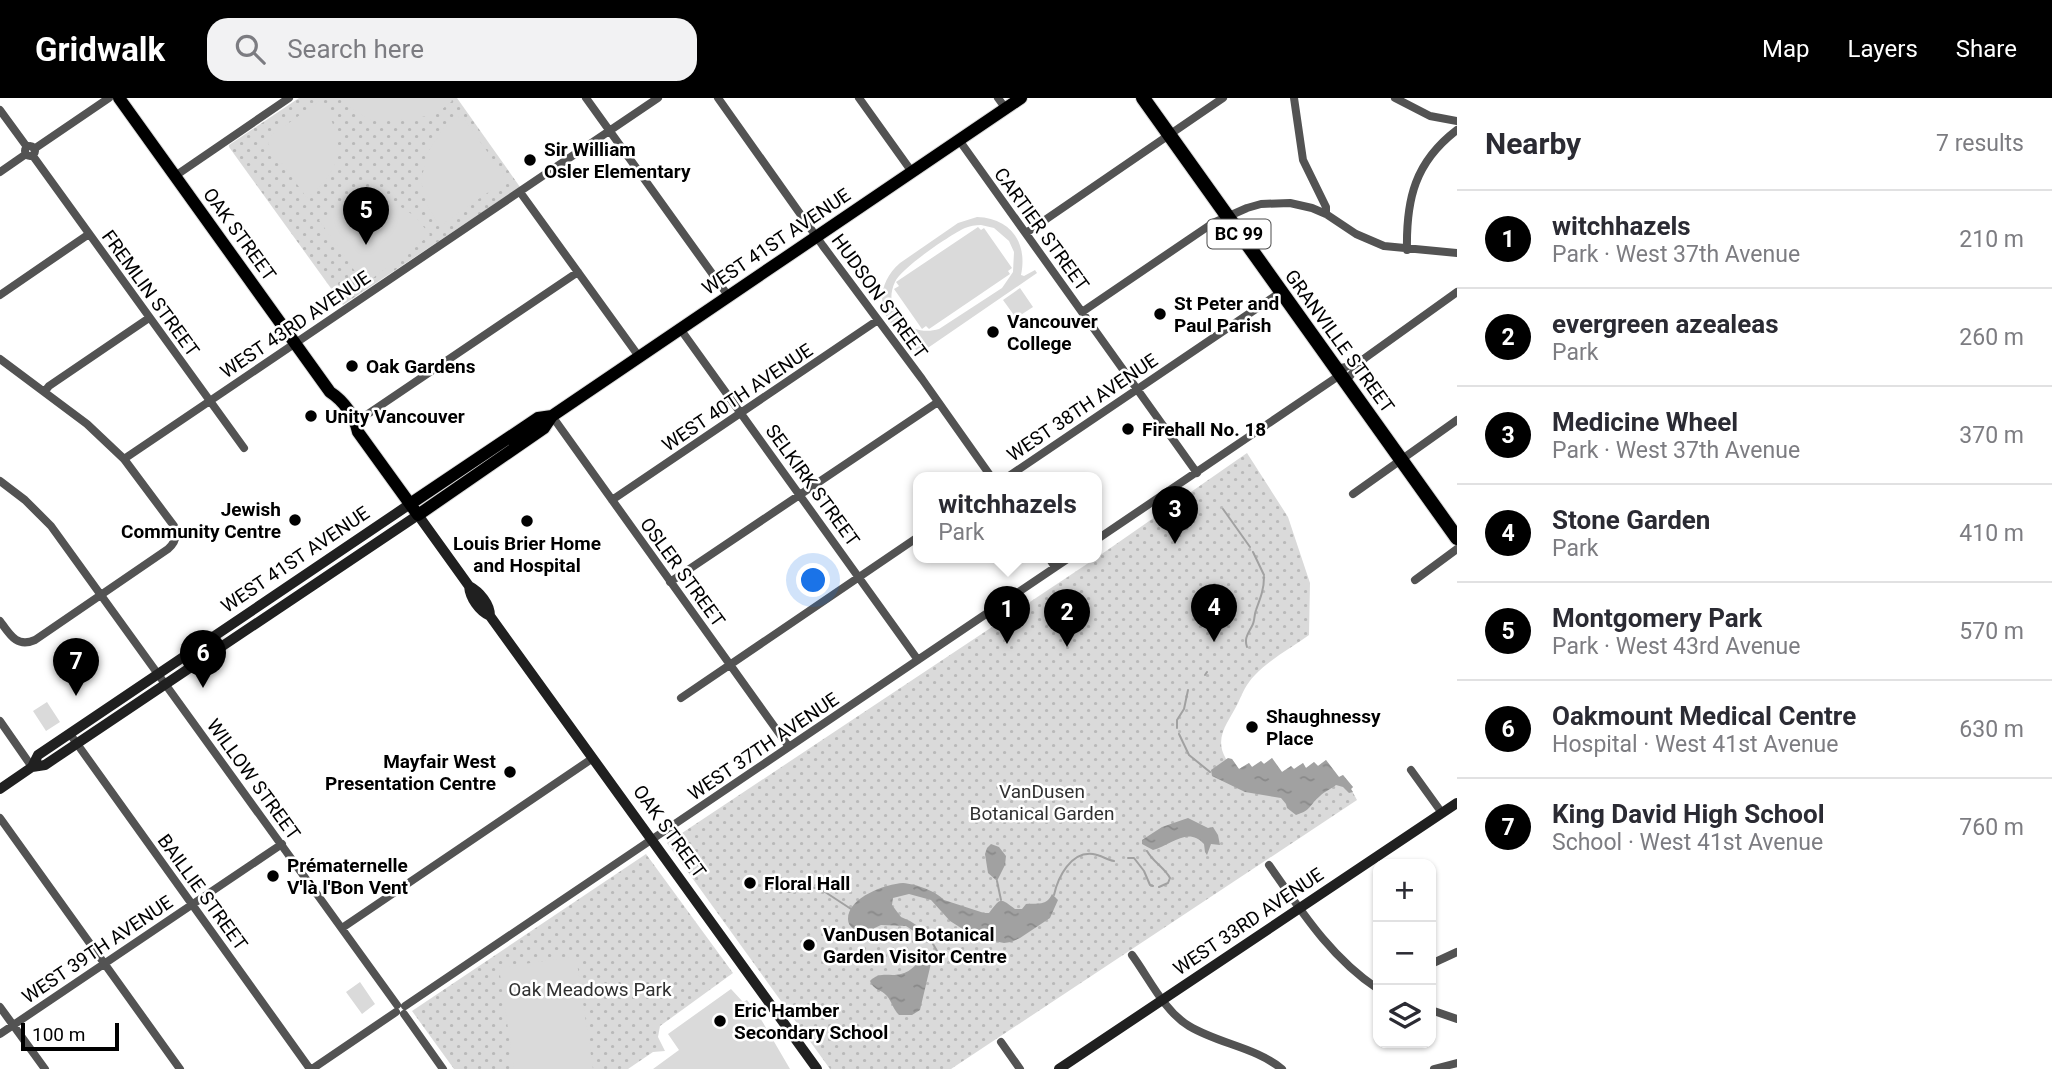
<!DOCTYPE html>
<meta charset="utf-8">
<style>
body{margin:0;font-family:Roboto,sans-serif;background:#f2f2f3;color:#2b2b33}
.controls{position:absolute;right:21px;bottom:21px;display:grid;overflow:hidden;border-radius:14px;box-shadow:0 2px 5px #0004}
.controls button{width:63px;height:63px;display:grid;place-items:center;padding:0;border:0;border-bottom:2px solid #e1e1e2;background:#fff;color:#2b2b33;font:35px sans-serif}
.scale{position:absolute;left:21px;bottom:18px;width:98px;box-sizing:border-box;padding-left:7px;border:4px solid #000;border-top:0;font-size:19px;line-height:24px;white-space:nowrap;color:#000;-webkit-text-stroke:5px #fff;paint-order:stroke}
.you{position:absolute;left:814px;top:483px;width:24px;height:24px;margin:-18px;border:5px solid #fff;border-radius:50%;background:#1a73e8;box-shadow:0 0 0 10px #1a73e833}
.badge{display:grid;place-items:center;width:46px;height:46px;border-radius:50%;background:#000;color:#fff;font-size:23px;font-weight:700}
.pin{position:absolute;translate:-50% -58px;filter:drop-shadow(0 2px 4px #0008)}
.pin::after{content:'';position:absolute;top:37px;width:24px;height:21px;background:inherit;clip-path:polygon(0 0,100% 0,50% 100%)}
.popup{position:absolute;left:913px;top:374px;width:189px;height:91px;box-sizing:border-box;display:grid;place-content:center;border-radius:14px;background:#fff;filter:drop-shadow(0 2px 5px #0005);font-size:23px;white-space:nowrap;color:#7c7c81}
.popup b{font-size:26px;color:#2b2b33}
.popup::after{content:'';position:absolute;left:50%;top:100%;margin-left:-14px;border:14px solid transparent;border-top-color:#fff}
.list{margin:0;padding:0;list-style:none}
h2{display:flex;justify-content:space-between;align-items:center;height:91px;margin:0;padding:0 28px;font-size:30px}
h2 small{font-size:23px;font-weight:400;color:#7c7c81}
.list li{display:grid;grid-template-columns:46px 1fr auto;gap:21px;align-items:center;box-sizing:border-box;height:98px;padding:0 28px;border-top:2px solid #e1e1e2}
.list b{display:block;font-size:26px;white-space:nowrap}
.list p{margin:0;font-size:23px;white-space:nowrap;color:#7c7c81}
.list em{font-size:23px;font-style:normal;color:#7c7c81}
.icon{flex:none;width:38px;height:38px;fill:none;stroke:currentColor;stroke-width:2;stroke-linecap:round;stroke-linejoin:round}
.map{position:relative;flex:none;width:1457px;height:971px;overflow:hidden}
header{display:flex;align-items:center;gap:42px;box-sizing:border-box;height:98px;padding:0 35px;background:#000;color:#fff}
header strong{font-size:33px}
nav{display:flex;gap:38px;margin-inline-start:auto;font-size:24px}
.search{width:490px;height:63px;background:#f2f2f3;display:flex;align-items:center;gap:18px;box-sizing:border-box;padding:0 24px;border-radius:21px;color:#7c7c81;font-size:26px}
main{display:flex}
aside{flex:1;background:#fff}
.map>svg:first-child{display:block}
</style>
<header>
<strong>Gridwalk</strong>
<div class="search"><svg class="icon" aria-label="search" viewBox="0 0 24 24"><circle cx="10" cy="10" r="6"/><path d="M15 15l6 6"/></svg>Search here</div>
<nav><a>Map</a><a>Layers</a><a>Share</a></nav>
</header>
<main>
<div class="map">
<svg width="1457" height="971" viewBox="0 0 1457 971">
<defs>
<pattern id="park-dots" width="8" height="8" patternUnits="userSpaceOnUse" patternTransform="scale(1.75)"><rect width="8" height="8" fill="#dadada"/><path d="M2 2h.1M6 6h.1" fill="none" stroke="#b9b9b9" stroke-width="1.8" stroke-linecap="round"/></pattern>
<pattern id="water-ripples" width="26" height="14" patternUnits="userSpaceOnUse" patternTransform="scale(1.75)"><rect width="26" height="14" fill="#a1a1a1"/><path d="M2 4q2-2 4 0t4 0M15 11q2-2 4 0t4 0" fill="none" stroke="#898989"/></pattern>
</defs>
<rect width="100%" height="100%" fill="#fff"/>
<path fill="url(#park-dots)" d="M299,0H457L520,89L343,207L229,49V47Z
M1247,355L1288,419L1310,485L1309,537C1291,550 1270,561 1255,577C1246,586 1243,594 1238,605C1229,624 1213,639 1226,661H1232L1239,671L1249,665L1252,669L1261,663L1264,666L1272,660L1282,674L1291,668L1294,671L1303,665L1306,670L1314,664L1318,668L1326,662L1339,679L1343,677L1353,689L1351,691L1357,702L951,971H830L667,745L1096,460Z
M646,756L733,875L660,928L658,939L665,953L653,954L628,971H454L412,913Z"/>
<path fill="#dadada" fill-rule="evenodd" d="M340,0H450L452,3L435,17L400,22H371L344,6Z
M321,2C345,43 346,68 307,100L268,46L269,39Z
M461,17L504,77L503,84L440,128L428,109L421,84L427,55L444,30Z
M365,102L395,105L416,119L430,137L369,183L361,182L319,122L337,110Z
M977,119C1010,120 1028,144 1021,177L1024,178L1035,172L1037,175L919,256L914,249L923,241C881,236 868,193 900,165L958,125ZM981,127L994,130L1009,143L1014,154L1013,174L1002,190L939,231C910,240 881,213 895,184C901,170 950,137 965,130C970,128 975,127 981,127Z
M978,129L981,132L984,130L1012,170L1008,173L1010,176L929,231L926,228L922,231L894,191L899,188L896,184Z
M1020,190L1033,209L1016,220L1003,202Z
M47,604L60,624L46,633L33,613Z
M576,858L593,971H514L499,870Z
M360,884L375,906L362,916L346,894Z
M731,891L743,904L747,902L762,923L790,971H653L679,952L668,936Z"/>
<path fill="url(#water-ripples)" d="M1228,660L1232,661L1239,671L1249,665L1252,669L1261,663L1264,666L1272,660L1282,674L1291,668L1294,671L1303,665L1306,670L1314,664L1318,668L1326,662L1339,679L1343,677L1353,689L1351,691L1353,694L1349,695L1343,689L1336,687C1331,691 1325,693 1320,698C1309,707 1312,712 1296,717L1287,710L1286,706L1281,700L1245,694L1212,678L1211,672Z
M1188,720L1208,730L1213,729L1218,737L1220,747L1211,746L1207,757L1205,754L1204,746C1188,728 1171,747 1153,752L1142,746V742L1162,729Z
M991,746L999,749L1006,758L1005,767L997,783L988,775L985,756L987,750Z
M903,785C916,786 936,793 944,802L984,815H989C1001,800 999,799 1015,811H1022L1026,806C1037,805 1047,808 1052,796L1058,802L1050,820L1020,840L1011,844L1004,845L984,841L969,835L950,823L931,802L909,796L893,800L892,807L901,819L910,823L927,834L933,846L906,828L881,827L864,835C856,833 848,830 848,821C848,799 886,786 903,785Z
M929,858L932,861L920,912L912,917H899C893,911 892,904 887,898C881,891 874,893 870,883C880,873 889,879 901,876C912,874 918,862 929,858Z"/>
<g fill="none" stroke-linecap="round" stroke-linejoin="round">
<path stroke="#a1a1a1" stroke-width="2" d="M1223,411L1250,449
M1253,454L1264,477
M1247,549C1244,540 1248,536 1252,528C1255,523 1254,517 1256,512C1260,501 1264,492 1264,479
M1205,577L1207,574
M1177,630V622L1184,611L1188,592
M1179,636L1189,657L1210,674
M1147,753C1153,764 1164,769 1170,780L1168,785L1159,789
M1128,760H1134L1144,773L1150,787L1153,788
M997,783L1001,802
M767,789L790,794L807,788L822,792L851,811
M1054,797C1058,779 1071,753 1093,756C1101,757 1107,762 1114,763
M931,860L937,853L933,846"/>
<g stroke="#dbdbdb" stroke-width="14">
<path id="primary" d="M119,0L330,294C344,303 355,319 358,334L418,417L544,330L552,318L1021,0
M410,406L538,320L552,318"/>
</g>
<g stroke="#dbdbdb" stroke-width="16">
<path id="highway" d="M1143,0L1457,440"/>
</g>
<path stroke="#535353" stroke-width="8" d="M586,0L729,199
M718,0L823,148L922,281L992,380
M859,0L912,74
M998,0L1006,11
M1294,0L1303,62L1326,109V116
M1395,0L1430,18L1457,23
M0,12L27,49
M959,42L1197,375
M25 53a5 5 0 1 1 10 0a5 5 0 1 1-10 0Z
M34,51L109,0
M33,58L244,350
M0,74L26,56
M175,78L289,0
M520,94L640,260
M1026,135L1223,0
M1407,152C1406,101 1415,64 1457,32
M0,197L89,136
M1082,214L1213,125L1247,110L1261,106L1290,105L1312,110L1326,116L1356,136L1384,148L1457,155
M681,232L918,562
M0,261L87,326L124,361L174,428C178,438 175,445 168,451L35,542C17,550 10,537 0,523
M1336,271L1346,269L1365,260L1457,194
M1345,284L1365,260
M45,293L49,288L149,220
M552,318L789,649
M356,324L578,174
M124,361L658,0
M1006,380L1281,194
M0,383L25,402L51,428L397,907
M1353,396L1457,322
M612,402L878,222
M1096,442L1340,277
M1049,460L1055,469
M1415,482L1457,451
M670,484L938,304
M681,600L918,439
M0,623L32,669
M70,636L310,971
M1411,672L1442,715
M0,720L180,971
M1269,767C1301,813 1331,860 1378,891
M342,830L593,660
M1132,857C1149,880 1164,913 1189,928C1219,946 1255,949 1282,971
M1431,866L1457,854
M405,908L1069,460
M0,909L45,971
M1431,912L1457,921
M404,916L443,971
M0,936L282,746
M1001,944L1020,971
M312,971L396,914
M1434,971L1457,965"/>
<path stroke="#202020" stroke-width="10" d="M469,488C470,500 479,513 490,518L817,971
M32,669L38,657L410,406
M0,691L32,669L45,667L418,417L469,488C480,494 490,506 490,518
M1059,971L1457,705"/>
<use href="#primary" stroke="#000" stroke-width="12"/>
<use href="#highway" stroke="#000" stroke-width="14"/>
</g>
<g fill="#000" stroke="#fff" stroke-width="2.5">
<circle cx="530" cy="62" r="7"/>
<circle cx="1160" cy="216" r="7"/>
<circle cx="993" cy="234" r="7"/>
<circle cx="352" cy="268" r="7"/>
<circle cx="311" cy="318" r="7"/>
<circle cx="1128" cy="331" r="7"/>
<circle cx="295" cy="422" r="7"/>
<circle cx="527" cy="423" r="7"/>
<circle cx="1252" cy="629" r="7"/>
<circle cx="510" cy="674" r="7"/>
<circle cx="273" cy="778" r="7"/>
<circle cx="750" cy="785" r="7"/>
<circle cx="809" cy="847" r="7"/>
<circle cx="720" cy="923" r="7"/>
</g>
<g text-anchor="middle" stroke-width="5" stroke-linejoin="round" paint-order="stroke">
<rect fill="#fff" stroke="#4c4c4c" stroke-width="2" x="1207.5" y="121.5" width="63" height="29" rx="5"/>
<g font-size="18" font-weight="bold" fill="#000">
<text x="1239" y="142">BC 99</text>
</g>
<g font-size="19" font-weight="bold" fill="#000" stroke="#fff" text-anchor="start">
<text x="544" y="58">Sir William<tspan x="544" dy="22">Osler Elementary</tspan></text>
<text x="1174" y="212">St Peter and<tspan x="1174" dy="22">Paul Parish</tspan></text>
<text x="1007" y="230">Vancouver<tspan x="1007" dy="22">College</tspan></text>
<text x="366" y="275">Oak Gardens</text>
<text x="325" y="325">Unity Vancouver</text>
<text x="1142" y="338">Firehall No. 18</text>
<text x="281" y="418" text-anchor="end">Jewish<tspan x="281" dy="22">Community Centre</tspan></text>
<text x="527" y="452" text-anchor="middle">Louis Brier Home<tspan x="527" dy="22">and Hospital</tspan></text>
<text x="1266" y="625">Shaughnessy<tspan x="1266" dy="22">Place</tspan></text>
<text x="496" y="670" text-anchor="end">Mayfair West<tspan x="496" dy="22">Presentation Centre</tspan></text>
<text x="287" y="774">Prématernelle<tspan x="287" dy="22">V'là l'Bon Vent</tspan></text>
<text x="764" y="792">Floral Hall</text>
<text x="823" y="843">VanDusen Botanical<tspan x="823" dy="22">Garden Visitor Centre</tspan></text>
<text x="734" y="919">Eric Hamber<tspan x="734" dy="22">Secondary School</tspan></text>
</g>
<g font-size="19" fill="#000" stroke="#fff">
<text transform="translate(1042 131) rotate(54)" y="7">CARTIER STREET</text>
<text transform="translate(240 136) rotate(54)" y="7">OAK STREET</text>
<text transform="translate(776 143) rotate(-34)" y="7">WEST 41ST AVENUE</text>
<text transform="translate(151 195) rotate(54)" y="7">FREMLIN STREET</text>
<text transform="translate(880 198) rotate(54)" y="7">HUDSON STREET</text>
<text transform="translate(295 226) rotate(-34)" y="7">WEST 43RD AVENUE</text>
<text transform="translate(1340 243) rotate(54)" y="7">GRANVILLE STREET</text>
<text transform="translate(737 299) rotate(-34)" y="7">WEST 40TH AVENUE</text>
<text transform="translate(1082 309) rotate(-34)" y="7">WEST 38TH AVENUE</text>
<text transform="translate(813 387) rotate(54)" y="7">SELKIRK STREET</text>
<text transform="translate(295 461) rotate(-34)" y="7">WEST 41ST AVENUE</text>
<text transform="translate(683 474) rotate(54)" y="7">OSLER STREET</text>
<text transform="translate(763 648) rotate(-34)" y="7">WEST 37TH AVENUE</text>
<text transform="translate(254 681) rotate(54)" y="7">WILLOW STREET</text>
<text transform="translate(670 733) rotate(54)" y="7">OAK STREET</text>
<text transform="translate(203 794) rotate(54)" y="7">BAILLIE STREET</text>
<text transform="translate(1248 823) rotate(-34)" y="7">WEST 33RD AVENUE</text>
<text transform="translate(97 851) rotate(-34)" y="7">WEST 39TH AVENUE</text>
</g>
<g font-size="19" fill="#313131" stroke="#fff">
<text x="1042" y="700">VanDusen<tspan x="1042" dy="22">Botanical Garden</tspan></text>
<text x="590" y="898">Oak Meadows Park</text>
</g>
</g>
</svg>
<div class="controls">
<button>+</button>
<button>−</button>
<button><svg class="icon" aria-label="layers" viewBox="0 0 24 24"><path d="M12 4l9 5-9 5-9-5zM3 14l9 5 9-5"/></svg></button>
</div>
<div class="scale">100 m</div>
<div class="you"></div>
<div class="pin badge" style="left:1007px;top:546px">1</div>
<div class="popup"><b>witchhazels</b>Park</div>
<div class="pin badge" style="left:1067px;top:549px">2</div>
<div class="pin badge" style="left:1175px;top:446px">3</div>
<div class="pin badge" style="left:1214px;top:544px">4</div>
<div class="pin badge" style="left:366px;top:147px">5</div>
<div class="pin badge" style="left:203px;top:590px">6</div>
<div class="pin badge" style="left:76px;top:598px">7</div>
</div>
<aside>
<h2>Nearby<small>7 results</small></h2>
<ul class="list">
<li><span class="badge">1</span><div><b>witchhazels</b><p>Park · West 37th Avenue</p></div><em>210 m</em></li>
<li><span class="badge">2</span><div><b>evergreen azealeas</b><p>Park</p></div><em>260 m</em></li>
<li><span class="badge">3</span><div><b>Medicine Wheel</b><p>Park · West 37th Avenue</p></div><em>370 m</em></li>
<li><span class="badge">4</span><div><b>Stone Garden</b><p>Park</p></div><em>410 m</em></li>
<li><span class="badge">5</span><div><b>Montgomery Park</b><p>Park · West 43rd Avenue</p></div><em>570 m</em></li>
<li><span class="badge">6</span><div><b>Oakmount Medical Centre</b><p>Hospital · West 41st Avenue</p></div><em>630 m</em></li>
<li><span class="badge">7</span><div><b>King David High School</b><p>School · West 41st Avenue</p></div><em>760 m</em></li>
</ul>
</aside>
</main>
